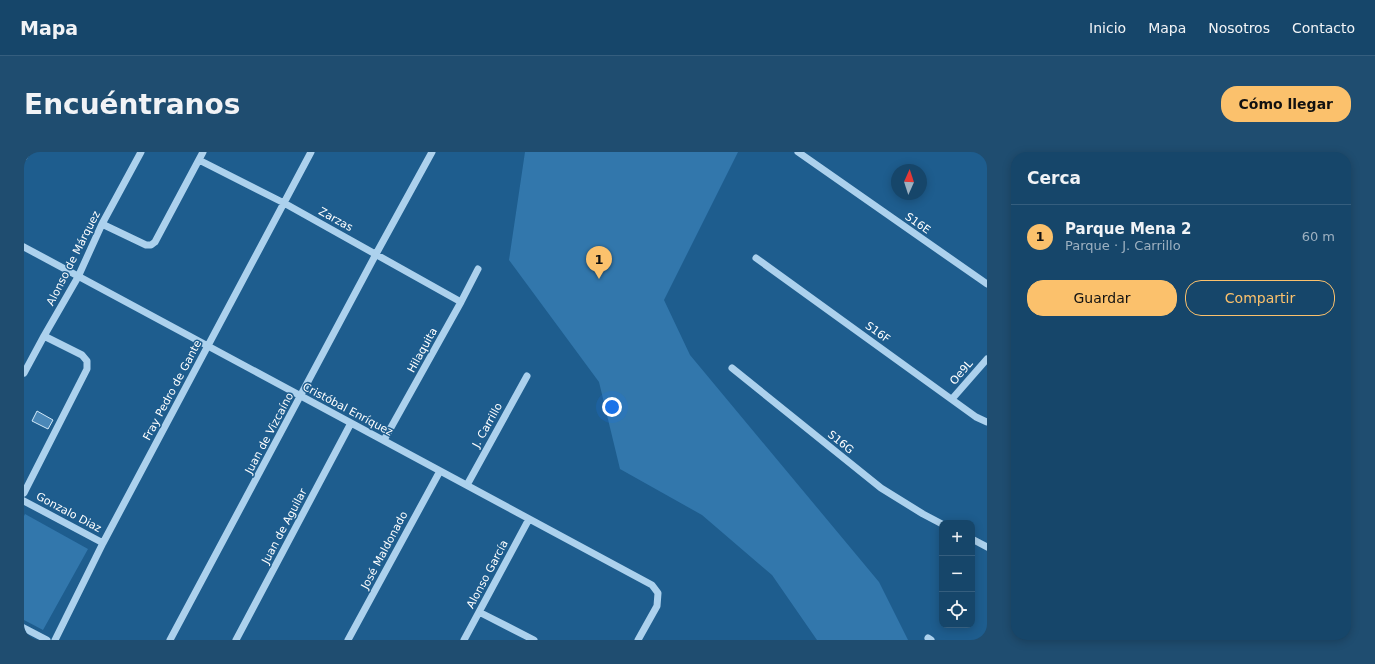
<!DOCTYPE html>
<html lang="es">
<meta charset="utf-8">
<style>
body{margin:0;font-family:"DejaVu Sans",sans-serif;background:#1f4d70;color:#f1f3f6}
.controls{position:absolute;right:12px;bottom:12px;display:grid;overflow:hidden;border-radius:8px;box-shadow:0 2px 10px #0003}
.controls button{width:36px;height:36px;display:grid;place-items:center;padding:0;border:0;border-bottom:1px solid #355e7e;background:#16466a;color:#f1f3f6;font:20px sans-serif}
.compass{position:absolute;left:867px;top:12px;width:36px;height:36px;border-radius:50%;background:#16466a;box-shadow:0 2px 10px #0003;rotate:3deg}
.you{position:absolute;left:588px;top:255px;width:14px;height:14px;margin:-10px;border:3px solid #fff;border-radius:50%;background:#1a73e8;box-shadow:0 0 0 6px #1a73e833}
.badge{display:grid;place-items:center;width:26px;height:26px;border-radius:50%;background:#fbc16c;color:#111;font-size:13px;font-weight:700}
.pin{position:absolute;translate:-50% -33px;filter:drop-shadow(0 1px 2px #0008)}
.pin::after{content:'';position:absolute;top:21px;width:14px;height:12px;background:inherit;clip-path:polygon(0 0,100% 0,50% 100%)}
.list{margin:0;padding:0;list-style:none}
h2{display:flex;justify-content:space-between;align-items:center;height:52px;margin:0;padding:0 16px;font-size:17px}
h2 small{font-size:13px;font-weight:400;color:#9eb1c1}
.list li{display:grid;grid-template-columns:26px 1fr auto;gap:12px;align-items:center;box-sizing:border-box;height:64px;padding:0 16px;border-top:1px solid #355e7e}
.list b{display:block;font-size:15px;white-space:nowrap}
.list p{margin:0;font-size:13px;white-space:nowrap;color:#9eb1c1}
.list em{font-size:13px;font-style:normal;color:#9eb1c1}
.actions{display:flex;gap:8px;padding:12px 16px}
.actions a{flex:1;padding:9px 0;border:1px solid #fbc16c;border-radius:16px;text-align:center;font-size:14px;color:#fbc16c}
.actions .main{background:#fbc16c;color:#111}
.icon{flex:none;width:22px;height:22px;fill:none;stroke:currentColor;stroke-width:2;stroke-linecap:round;stroke-linejoin:round}
.map{position:relative;flex:none;width:963px;height:488px;overflow:hidden;border-radius:16px}
header{display:flex;align-items:center;gap:24px;box-sizing:border-box;height:56px;padding:0 20px;background:#16466a;border-bottom:1px solid #355e7e}
header strong{font-size:19px}
nav{display:flex;gap:22px;margin-inline-start:auto;font-size:14px}
.intro{display:flex;align-items:center;justify-content:space-between;box-sizing:border-box;height:96px;padding:0 24px}
h1{margin:0;font-size:28px}
.button{padding:10px 18px;border-radius:16px;background:#fbc16c;color:#111;font-size:14px;font-weight:700}
main{display:flex;gap:24px;padding:0 24px}
aside{flex:1;background:#16466a;border-radius:16px;box-shadow:0 2px 10px #0003}
.map>svg:first-child{display:block}
</style>
<header>
<strong>Mapa</strong>
<nav><a>Inicio</a><a>Mapa</a><a>Nosotros</a><a>Contacto</a></nav>
</header>
<div class="intro"><h1>Encuéntranos</h1><a class="button">Cómo llegar</a></div>
<main>
<div class="map">
<svg width="963" height="488" viewBox="0 0 963 488">
<rect width="100%" height="100%" fill="#1e5d8e"/>
<path fill="#3277ac" d="M501,0H714L640,148L666,203L855,430L884,488H793L748,423L678,363L596,317L575,230L485,108Z
M1,362L64,397L19,478L0,468V364Z"/>
<path fill="#4b88b8" stroke="#d2e9f9" d="M13,259L29,268L24,277L8,269Z"/>
<g fill="none" stroke-linecap="round" stroke-linejoin="round">
<path stroke="#acd1ed" stroke-width="7" d="M774,0L963,132
M0,5L3,0
M175,8L260,51L437,150
M78,72L122,93H127L131,90L179,0
M0,95L628,433L634,441L633,454L614,488
M732,106L952,265L963,270
M708,216L857,336L899,362L918,372
M0,221L20,184L54,125L78,72L117,0
M928,247L963,207
M360,288L437,150L454,117
M443,333L503,224
M0,341L63,217V209L58,203L20,184
M0,349L79,391
M948,387L963,395
M455,460L510,488
M0,476L23,488
M904,486L907,488
M31,488L79,391L287,0
M146,488L352,102L408,0
M212,488L327,271
M324,488L416,319
M440,488L505,367"/>
</g>
<g text-anchor="middle" stroke-width="3" stroke-linejoin="round" paint-order="stroke">
<g font-size="11" fill="#fff" stroke="#1e5d8e">
<text transform="translate(312 67) rotate(29)" y="4">Zarzas</text>
<text transform="translate(894 71) rotate(35)" y="4">S16E</text>
<text transform="translate(49 106) rotate(-63)" y="4">Alonso de Márquez</text>
<text transform="translate(854 180) rotate(36)" y="4">S16F</text>
<text transform="translate(398 198) rotate(-61)" y="4">Hilaquita</text>
<text transform="translate(937 220) rotate(-49)" y="4">Oe9L</text>
<text transform="translate(148 238) rotate(-62)" y="4">Fray Pedro de Gante</text>
<text transform="translate(324 257) rotate(28)" y="4">Cristóbal Enríquez</text>
<text transform="translate(463 273) rotate(-61)" y="4">J. Carrillo</text>
<text transform="translate(245 281) rotate(-62)" y="4">Juan de Vizcaíno</text>
<text transform="translate(817 290) rotate(39)" y="4">S16G</text>
<text transform="translate(45 360) rotate(28)" y="4">Gonzalo Diaz</text>
<text transform="translate(260 374) rotate(-62)" y="4">Juan de Aguilar</text>
<text transform="translate(360 398) rotate(-62)" y="4">José Maldonado</text>
<text transform="translate(463 422) rotate(-62)" y="4">Alonso García</text>
</g>
</g>
</svg>
<div class="controls">
<button>+</button>
<button>−</button>
<button><svg class="icon" aria-label="locate" viewBox="0 0 24 24"><circle cx="12" cy="12" r="6"/><path d="M12 2v4M12 18v4M2 12h4M18 12h4"/></svg></button>
</div>
<svg class="compass" viewBox="-18 -18 36 36"><path d="M0-13l5 13h-10z" fill="#e53935"/><path d="M0 13l5-13h-10z" fill="#9eb1c1"/></svg>
<div class="you"></div>
<div class="pin badge" style="left:575px;top:127px">1</div>
</div>
<aside>
<h2>Cerca<small></small></h2>
<ul class="list">
<li><span class="badge">1</span><div><b>Parque Mena 2</b><p>Parque · J. Carrillo</p></div><em>60 m</em></li>
</ul>
<div class="actions"><a class="main">Guardar</a><a>Compartir</a></div>
</aside>
</main>
